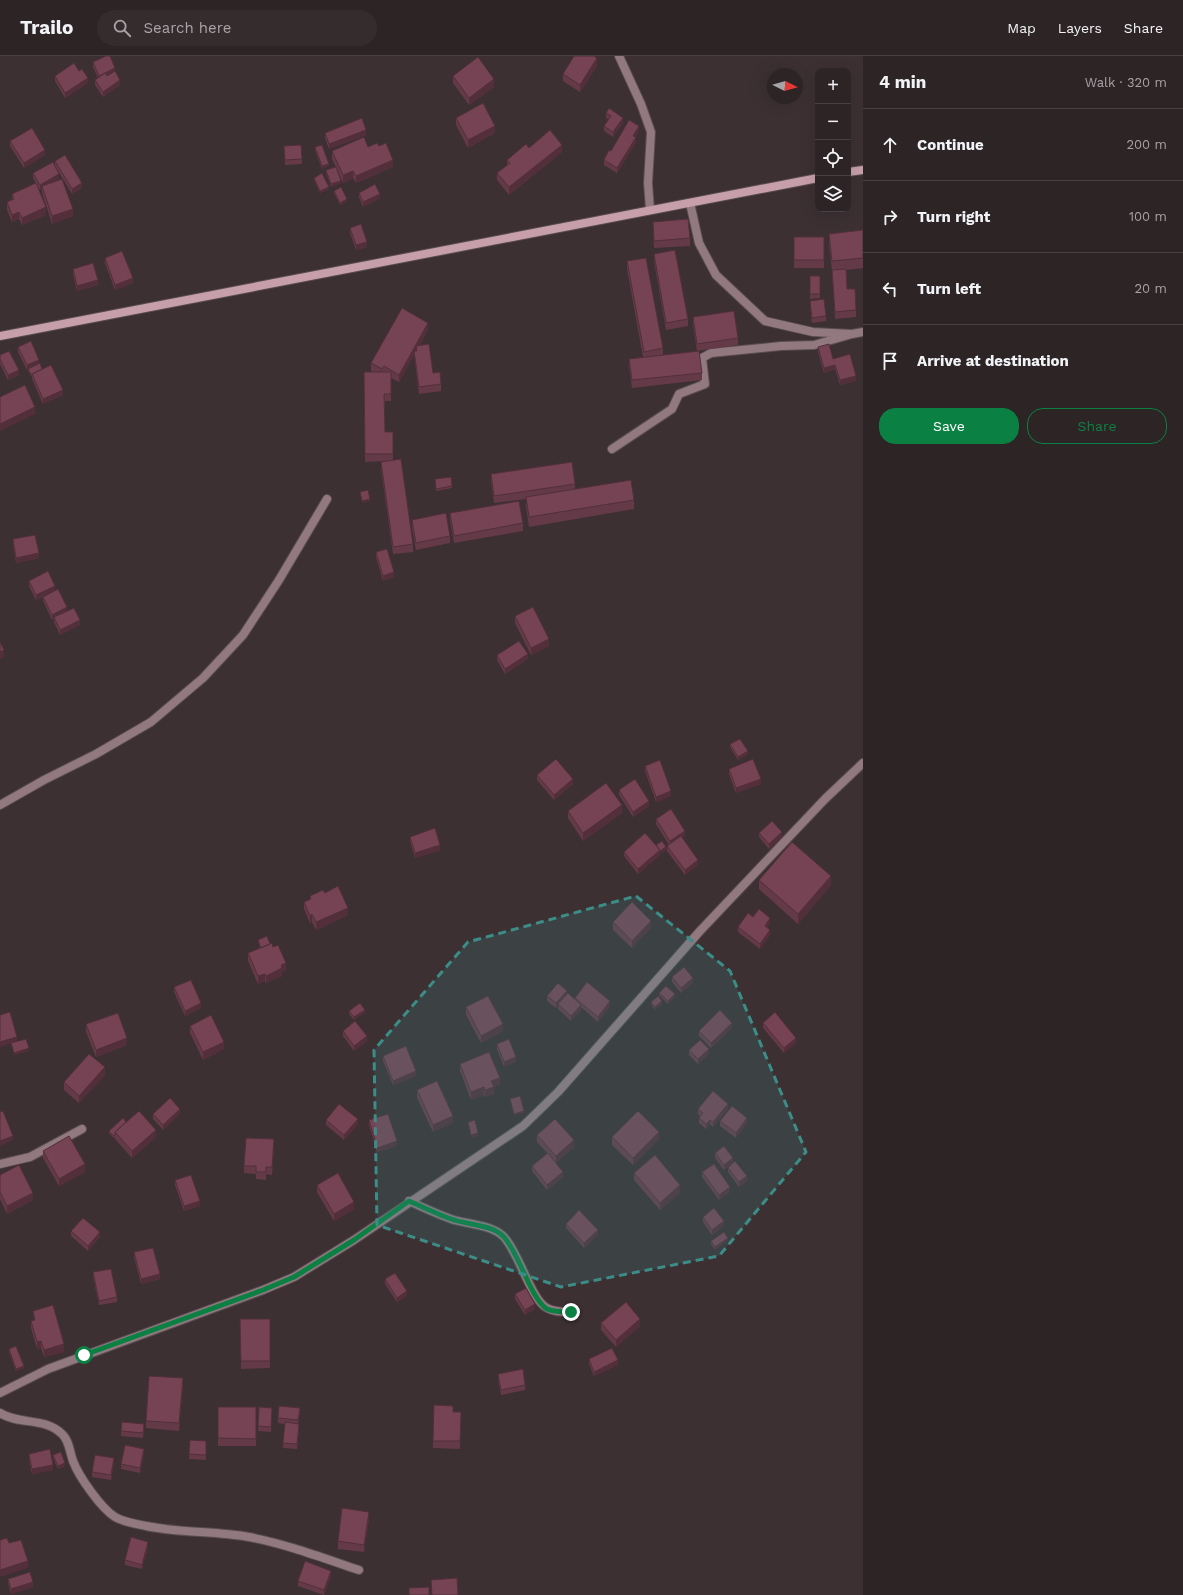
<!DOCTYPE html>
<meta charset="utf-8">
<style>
body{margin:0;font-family:"Work Sans",sans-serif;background:#352c2e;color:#f1f3f6}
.controls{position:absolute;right:12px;top:12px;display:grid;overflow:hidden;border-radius:8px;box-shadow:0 4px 16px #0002}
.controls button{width:36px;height:36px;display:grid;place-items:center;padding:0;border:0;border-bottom:1px solid #484143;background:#2d2426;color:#f1f3f6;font:20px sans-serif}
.compass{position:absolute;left:767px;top:12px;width:36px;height:36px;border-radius:50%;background:#2d2426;box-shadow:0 4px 16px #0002;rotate:95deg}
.stop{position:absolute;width:12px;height:12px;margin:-9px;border:3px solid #0b8043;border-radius:50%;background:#fff}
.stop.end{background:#0b8043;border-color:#fff;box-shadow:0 1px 4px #0008}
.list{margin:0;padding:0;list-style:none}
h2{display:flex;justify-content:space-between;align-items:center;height:52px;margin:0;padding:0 16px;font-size:17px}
h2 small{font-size:13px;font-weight:400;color:#a7a4a7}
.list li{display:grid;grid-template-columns:26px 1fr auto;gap:12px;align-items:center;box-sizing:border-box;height:72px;padding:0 16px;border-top:1px solid #484143}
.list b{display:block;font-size:15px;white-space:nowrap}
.list em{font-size:13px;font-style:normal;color:#a7a4a7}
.actions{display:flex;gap:8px;padding:12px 16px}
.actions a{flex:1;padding:9px 0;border:1px solid #0b8043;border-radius:16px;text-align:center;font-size:14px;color:#0b8043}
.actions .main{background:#0b8043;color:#fff}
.icon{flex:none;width:22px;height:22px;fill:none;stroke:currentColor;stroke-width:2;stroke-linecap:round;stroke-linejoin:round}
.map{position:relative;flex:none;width:863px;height:1539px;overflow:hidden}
header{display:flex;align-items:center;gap:24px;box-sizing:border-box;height:56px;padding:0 20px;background:#2d2426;border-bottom:1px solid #484143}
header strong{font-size:19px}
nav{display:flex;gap:22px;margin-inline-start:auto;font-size:14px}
.search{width:280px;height:36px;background:#352c2e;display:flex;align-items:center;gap:10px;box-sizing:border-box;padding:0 14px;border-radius:22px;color:#a7a4a7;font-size:15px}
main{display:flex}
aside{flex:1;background:#2d2426}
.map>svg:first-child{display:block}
</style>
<header>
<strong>Trailo</strong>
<div class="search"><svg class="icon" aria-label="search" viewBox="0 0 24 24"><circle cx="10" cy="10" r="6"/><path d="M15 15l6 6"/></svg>Search here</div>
<nav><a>Map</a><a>Layers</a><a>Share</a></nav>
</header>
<main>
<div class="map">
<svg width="863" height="1539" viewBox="0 0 863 1539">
<rect width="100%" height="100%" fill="#3c3033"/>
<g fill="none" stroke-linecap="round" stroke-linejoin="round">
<g stroke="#594d50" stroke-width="10">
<path id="street" d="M619,0L641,48L651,76L648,127L650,154
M690,147L699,187L716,219L765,265L813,276L852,278L863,276
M612,393L672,353L679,338L705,328L702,302L711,297L781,290L814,289L852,278
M0,749L44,724L96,698L151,666L203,622L243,579L279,524L327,443
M0,1108L30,1101L82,1073
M409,1145C424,1152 439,1159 454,1164C469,1168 491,1169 503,1180C519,1196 531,1244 547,1252C554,1256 563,1256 571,1256
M0,1337L48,1313L263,1234L294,1221L354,1184L523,1070L558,1036L700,875L825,743L863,707
M0,1357C19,1369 45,1361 62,1378C69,1384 70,1397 73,1405C79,1421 101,1452 115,1461C124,1466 136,1468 146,1470C180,1477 215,1475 249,1481C286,1488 323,1502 359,1514"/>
</g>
<g stroke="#594d50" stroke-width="10">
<path id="secondary" d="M848,116L863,114
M0,280L818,122"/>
</g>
<use href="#street" stroke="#927980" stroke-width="8"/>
<use href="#secondary" stroke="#c79fab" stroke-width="8"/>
</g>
<path fill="#653a48" d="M594,1L597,10L580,36L563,25V18Z
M93,6L115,16L120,29L103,41L95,29V24L98,22L93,11Z
M55,20L88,27L65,42L55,25Z
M453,20L494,31L469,49L453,27Z
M606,57L623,67L613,81L604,75V70L609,64L606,62Z
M456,62L495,77L468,92L456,69Z
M639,75L635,81L636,86L617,117L604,109V104L611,95Z
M325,77L366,79L329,93L325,82Z
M10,85L45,99L24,112L10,90Z
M284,90L302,103V108L285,109Z
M379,90L393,111L356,127L353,122L343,127L337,114L341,127L331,131L326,117V114L336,111L332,103V95L368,91Z
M315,91L329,110L322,113L315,94Z
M529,92L562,96L509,139L497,124V117L507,109V104Z
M55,105L82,132L72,138L55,110Z
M33,117L59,123L55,125L73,160L52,168L42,137V133L40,134L37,130L46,159L22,169L19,163L12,166L7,154V146L12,144V138L36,127L33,122Z
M314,122L329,133L320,137L314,124Z
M334,135L347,145L340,149L334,137Z
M359,137L380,142L363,151L359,141Z
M653,166L690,182V190L654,192Z
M350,172L367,191L356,194L350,177Z
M863,174V212L846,214L847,233L856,254V261L835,263L832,215L829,188V178Z
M794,181H824V212H794Z
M654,198L688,263V270L666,274L654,205Z
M105,202L133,227L115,234L105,207Z
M627,205L663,292V299L702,317V324L632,332L629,310V303L643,301L627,213Z
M73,213L98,229L77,235L73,218Z
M810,220H820V242L810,243Z
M810,245L826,260V265L812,267L810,250Z
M693,261L738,282V289L697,295L693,268Z
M428,274L420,289L433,317L441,328V335L419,338L414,299L399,326L391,322V345H385V376H393V404L413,488V496L393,498L381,413V406L386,405L365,406L364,316H373L371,315V307Z
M18,291L42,313L63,339L43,348L32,323V321L28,315V313L27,314L18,296Z
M818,291L833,303L856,325L840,329L835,313L824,317L818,296Z
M0,299L19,319L8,324L0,308Z
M491,418L575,428V433L634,444V453L529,471L526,451V443L494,447L491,425Z
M435,423L452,430V432L436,435Z
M450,457L523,467V475L454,487L450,465Z
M412,464L450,480V487L416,494L412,472Z
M13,483L39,502L16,507L13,488Z
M376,496L394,521L383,525L376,501Z
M29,525L55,534L67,555L80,569L60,579L54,566V563L52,564L43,545V541L36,544L29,530Z
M515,560L549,590L531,599L515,567Z
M497,599L528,603L505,618L497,604Z
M730,688L748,698L738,704L730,691Z
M645,710L671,740L656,746L645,715Z
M729,713L761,728L736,737L729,718Z
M537,719L573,728L554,744L537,724Z
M619,734L649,750L633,761L619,739Z
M568,755L622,757L583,785L568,762Z
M656,763L685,780L682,782L698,809L685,819L667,795V790L669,789L656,768Z
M759,777L782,781L769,793L759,781Z
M410,781L440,794L415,802L410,785Z
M656,789L666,794L660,797V796V799L638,818L624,800V796L656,791Z
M759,824L831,829L798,868L759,833Z
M325,837L348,859L316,874L312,866L310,867L304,853V846L310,843V840Z
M753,861L770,867L767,872L770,879L760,893L738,876V871Z
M613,866L651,872L632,892L613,874Z
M258,884L270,888L273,891L286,914L282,916V920L266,927L265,925L258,928L248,905V897L260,892L258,886Z
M672,921L693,927L681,937L672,926Z
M174,931L201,952L185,960L174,936Z
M659,937L675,940L668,948L659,939Z
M567,939L575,944V942L610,950L598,966L581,951V954L571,965L558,953V950L556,952L547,945V940Z
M651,946L662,948L655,954L651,948Z
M466,951L503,975L481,987L466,959Z
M349,955L365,956L354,964L349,958Z
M763,967L796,987L784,997L763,972Z
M86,968L127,989L96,1001L86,976Z
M190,970L224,993L203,1004L190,977Z
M732,972L711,992L699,980V975Z
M343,975L367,985L354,995L343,980Z
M497,988L516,1006L504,1011L497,993Z
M689,994L709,998L698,1008L689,999Z
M383,1000L416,1020L393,1029L383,1005Z
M460,1008L500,1029L494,1031V1038L485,1041L484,1039L471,1044L460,1015Z
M105,1019L79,1047L64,1034V1026Z
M417,1034L453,1067L433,1076L417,1042Z
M698,1053H728L713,1071L710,1068L706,1073L699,1067V1062L700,1060L698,1058Z
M180,1057L163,1074L153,1063V1058Z
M326,1064L358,1068L344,1084L326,1069Z
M369,1064L397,1090L377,1096L369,1069Z
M720,1065L747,1067L736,1082L720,1070Z
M126,1066L156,1081L132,1102L115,1083V1081L114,1082L109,1077V1075Z
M537,1079L574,1091L556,1107L563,1121L547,1134L532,1115V1110L548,1098L537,1086Z
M612,1081L659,1083L633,1109L612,1089Z
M274,1091L272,1119L266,1118V1124L256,1123V1118L244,1117V1110Z
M43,1095L85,1116L59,1130L43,1102Z
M715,1097L733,1107L724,1114L715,1102Z
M728,1112L747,1125L739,1131L728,1116Z
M702,1116L730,1136L719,1144L702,1121Z
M634,1117L680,1137L660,1154L634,1124Z
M0,1119L33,1144L7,1158L0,1143Z
M175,1124L200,1150L184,1155L175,1129Z
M317,1129L354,1153L334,1165L317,1136Z
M703,1161L724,1170L712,1179L703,1166Z
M566,1168L598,1179L584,1192L566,1172Z
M71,1175L100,1181L88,1195L71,1180Z
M728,1184L715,1194L711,1188V1185Z
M134,1196L160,1223L141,1228L134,1201Z
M93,1216L117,1241V1246L99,1249L93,1221Z
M385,1223L407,1240L397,1246L385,1228Z
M515,1238L535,1253L525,1259L515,1243Z
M33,1255L64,1296L44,1301L41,1292L37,1293L31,1272V1265L34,1264Z
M240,1263L270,1305V1312L241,1313Z
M601,1267L640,1270L616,1291L601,1274Z
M9,1293L24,1312L16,1315L9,1296Z
M589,1303L618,1309L594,1320L589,1308Z
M498,1318L525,1329V1334L501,1339L498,1323Z
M183,1329L179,1375L146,1372V1365Z
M218,1351H256V1390H218Z
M259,1351L272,1352L271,1376L258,1375Z
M453,1356H461L460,1393L433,1392V1385Z
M300,1357L298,1368L299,1373L297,1393L283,1392L285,1368L278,1367V1362Z
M144,1373L143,1382L121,1380V1375Z
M206,1389V1404L189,1403V1398Z
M29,1398L53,1414L32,1418L29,1403Z
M144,1398L140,1417L121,1413V1408Z
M53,1399L65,1410L58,1413L53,1402Z
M114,1407L111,1424L92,1421V1416Z
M369,1463L364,1496L338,1493V1485Z
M148,1491L142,1513L125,1509V1504Z
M331,1520L324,1539L298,1530V1525Z
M8,1523L33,1531L11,1538L8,1527Z"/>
<path fill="#522f3b" d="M597,2V10L580,36V29Z
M115,12V17L99,25V20Z
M88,22V27L65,42V37Z
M494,23V31L469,49V42Z
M120,24V29L103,41V36Z
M623,62V67L613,81V76Z
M495,70V77L468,92V84Z
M639,70V75L633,84V80Z
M366,74V79L329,93V88Z
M636,81V86L617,117V112Z
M562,89V96L509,139V131Z
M45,94V99L24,112V107Z
M393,104V111L356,127V120Z
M329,108V110L322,113V110Z
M353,115V122L343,127V119Z
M59,118V123L43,133L42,130V133L40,134V129Z
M341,125V127L331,131V128Z
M82,127V132L72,138V133Z
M329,131V133L320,137V135Z
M380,138V142L363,151V146Z
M347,143V145L340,149V147Z
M46,151V159L22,169V162Z
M73,153V160L52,168V160Z
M19,156V163L12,166V159Z
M367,186V191L356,194V189Z
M133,222V227L115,234V229Z
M98,224V229L77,235V230Z
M428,267V274L417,295L416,290V296L414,295V299L399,326V319Z
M39,304V308L27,314V309Z
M835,309V313L824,317V312Z
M19,314V319L8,324V319Z
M856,320V325L840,329V324Z
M63,334V339L43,348V343Z
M35,351V358L0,375V368Z
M370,443V445L362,447V445Z
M39,497V502L16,507V502Z
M394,516V521L383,525V520Z
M55,530V535L36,544V539Z
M67,551V556L54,561V563L52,564V559Z
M80,564V569L60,579V574Z
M549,583V590L531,599V592Z
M4,594V601L0,603V596Z
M528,598V603L505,618V613Z
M748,695V698L738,704V701Z
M573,723V728L554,744V739Z
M761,723V728L736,737V732Z
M671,735V740L656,746V741Z
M649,745V750L633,761V756Z
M622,749V757L583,785V777Z
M685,775V780L670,790V785Z
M782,776V781L769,793V788Z
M440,789V794L415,802V797Z
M666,791V794L660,797V795Z
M660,794V799L638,818V813Z
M698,804V809L685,819V814Z
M831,820V829L798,868V858Z
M348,852V859L316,874V866Z
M312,858V866L310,867V860Z
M770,862V867L765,875V870Z
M651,865V872L632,892V885Z
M770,874V879L760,893V888Z
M286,907V914L282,916V920L266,927V920L281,909Z
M265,918V925L258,928V920Z
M693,922V927L681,937V932Z
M567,935V940L558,948V950L556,952V947Z
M675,938V940L668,948V945Z
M610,945V950L598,966V961Z
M662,945V948L655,954V951Z
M201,947V952L185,960V955Z
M581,949V954L571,965V960Z
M365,954V956L354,964V961Z
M732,967V972L711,992V987Z
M503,968V975L481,987V980Z
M367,980V985L354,995V990Z
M17,981V986L0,991V986Z
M127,982V989L96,1001V994Z
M796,982V987L784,997V992Z
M224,986V993L203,1004V996Z
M29,992V995L14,999V997Z
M709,993V998L698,1008V1003Z
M516,1001V1006L504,1011V1006Z
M105,1011V1019L79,1047V1040Z
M416,1015V1020L393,1029V1025Z
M500,1022V1029L494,1031V1038L485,1041V1034L491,1025Z
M484,1031V1039L471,1044V1036Z
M728,1048V1053L713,1071V1066Z
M180,1053V1057L163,1074V1069Z
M524,1055V1057L514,1060V1058Z
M453,1060V1067L433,1076V1069Z
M747,1062V1067L736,1082V1077Z
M358,1063V1068L344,1084V1079Z
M710,1064V1068L706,1073V1068Z
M156,1074V1081L132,1102V1095Z
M659,1076V1083L633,1109V1102Z
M478,1077V1080L471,1082V1079Z
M13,1080V1084L0,1090V1085Z
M274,1083V1091L272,1119V1111Z
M574,1084V1091L556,1107V1100Z
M397,1085V1090L377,1096V1092Z
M733,1102V1107L724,1114V1109Z
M85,1108V1116L59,1130V1123Z
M563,1116V1121L547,1134V1129Z
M747,1120V1125L739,1131V1126Z
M680,1129V1137L660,1154V1147Z
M730,1131V1136L719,1144V1139Z
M33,1137V1144L7,1158V1150Z
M200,1145V1150L184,1155V1150Z
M354,1146V1153L334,1165V1158Z
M724,1165V1170L712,1179V1174Z
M598,1174V1179L584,1192V1187Z
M100,1176V1181L88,1195V1190Z
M728,1182V1184L715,1194V1191Z
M160,1218V1223L141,1228V1223Z
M407,1235V1240L397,1246V1242Z
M535,1248V1253L525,1259V1254Z
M640,1263V1270L616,1291V1284Z
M41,1285V1292L37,1293V1286Z
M64,1288V1296L44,1301V1294Z
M618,1304V1309L594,1320V1316Z
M24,1310V1312L16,1315V1313Z
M183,1322V1329L179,1375V1367Z
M144,1393V1398L140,1417V1412Z
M114,1402V1407L111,1424V1419Z
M65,1407V1410L58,1413V1410Z
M53,1409V1414L32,1418V1413Z
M369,1456V1463L364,1496V1489Z
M148,1486V1491L142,1513V1509Z
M28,1505V1512L0,1521V1514Z
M331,1515V1520L324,1539V1534Z
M33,1526V1531L11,1538V1533Z"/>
<path fill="#754354" stroke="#522f3b" d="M106,0H110L115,12L99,20L93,6Z
M574,0H594L597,2L580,29L563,18Z
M478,1L494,23L469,42L453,20Z
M74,7L79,15L82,13L88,22L65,37L55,20Z
M115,15L120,24L103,36L95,24L105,17L107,20Z
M483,47L495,70L468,84L456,62Z
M609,52L623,62L613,76L604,70L611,60L606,57Z
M362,62L366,74L329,88L325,77Z
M629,64L639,70L633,80L636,81L617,112L604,104L609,94L611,95Z
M32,72L45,94L24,107L10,85Z
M550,74L562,89L509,131L497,117L510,107L507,104L526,88L529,92Z
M364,81L368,91L377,87L379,90L386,87L393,104L356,120L353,115L343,119L332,95Z
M301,89L302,103L285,104L284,90Z
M322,89L329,108L322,110L315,91Z
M65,99L82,127L72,133L55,105Z
M53,106L59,118L40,129L33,117Z
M336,111L341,125L331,128L326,114Z
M322,117L329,131L320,135L314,122Z
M62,123L73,153L52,160L42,130Z
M36,127L46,151L22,162L19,156L12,159L7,146L14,143L12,138Z
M375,128L380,138L363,146L359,137Z
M341,131L347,143L340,147L334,135Z
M688,163L690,182L654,185L653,166Z
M361,168L367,186L356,189L350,172Z
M863,174V202L832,205L829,178Z
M794,181H824V204H794Z
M675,194L688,263L666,267L654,198Z
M122,195L133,222L115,229L105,202Z
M646,202L663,292L644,296L627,205Z
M93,207L98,224L77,230L73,213Z
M846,213L847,233H855L856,254L835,256L832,214Z
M810,220H820V238H810Z
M824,243L826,260L812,262L810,245Z
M402,252L428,267L399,319L384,310L382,313L371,307Z
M734,255L738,282L697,288L693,261Z
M31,285L39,304L27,309L18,291Z
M429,288L433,317L440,316L441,328L419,331L414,295H417L416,290Z
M829,288L833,303L850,298L856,320L840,324L835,309L824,312L818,291Z
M9,295L19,314L8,319L0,303V299Z
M699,295L702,317L632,324L629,303Z
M40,307L42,313L32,318L31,319L28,313Z
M51,309L63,334L43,343L32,318Z
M364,316H391V338H384L385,376H393V398H365Z
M25,329L35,351L0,368V341Z
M401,403L413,488L393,491L381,406Z
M572,406L575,428L494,440L491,418Z
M451,421L452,430L436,433L435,423Z
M631,424L634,444L529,461L526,441Z
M368,434L370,443L362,445L360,436Z
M519,445L523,467L454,480L450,457Z
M446,457L450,480L416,487L412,464Z
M35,479L39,497L16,502L13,483Z
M387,493L394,516L383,520L376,496Z
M48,515L55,530L36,539L29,525Z
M58,533L67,551L52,559L43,541Z
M533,551L549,583L531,592L515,560Z
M74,552L80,564L60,574L54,561Z
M519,585L528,598L505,613L497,599Z
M0,586L4,594L0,596Z
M740,683L748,695L738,701L730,688Z
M556,703L573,723L554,739L537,719Z
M753,703L761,723L736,732L729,713Z
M660,704L671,735L656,741L645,710Z
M635,723L649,745L633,756L619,734Z
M606,727L622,749L583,777L568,755Z
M671,753L685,775L670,785L656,763Z
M772,765L782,776L769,788L759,777Z
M435,772L440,789L415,797L410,781Z
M645,777L660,794L638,813L624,796Z
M681,780L698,804L685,814L667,790Z
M662,785L666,791L660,795L656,789Z
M792,786L831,820L798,858L759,824Z
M338,830L348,852L316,866L312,858L310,860L304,846L311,843L310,840L323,834L325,837Z
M632,846L651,865L632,885L613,866Z
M759,853L770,862L765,870L770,874L760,888L738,871L748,857L753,861Z
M267,880L270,888L261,892L258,884Z
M272,887L273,891L278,889L286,907L281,909L282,912L266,920L265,918L258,920L248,897Z
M684,911L693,922L681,932L672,921Z
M191,924L201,947L185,955L174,931Z
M587,926L610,945L598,961L575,942Z
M558,927L567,935L556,947L547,940Z
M666,930L675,938L668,945L659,937Z
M568,937L581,949L571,960L558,948Z
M488,940L503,968L481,980L466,951Z
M658,940L662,945L655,951L651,946Z
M360,947L365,954L354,961L349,955Z
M720,954L732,967L711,987L699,975Z
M10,956L17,981L0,986V959Z
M775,956L796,982L784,992L763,967Z
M118,957L127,982L96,994L86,968Z
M211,959L224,986L203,996L190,970Z
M355,965L367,980L354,990L343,975Z
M26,983L29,992L14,997L11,987Z
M509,983L516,1001L504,1006L497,988Z
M700,984L709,993L698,1003L689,994Z
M406,990L416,1015L393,1025L383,1000Z
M489,996L500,1022L491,1025L494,1031L485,1034L484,1031L471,1036L460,1008Z
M89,998L105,1011L79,1040L64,1026Z
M437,1025L453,1060L433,1069L417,1034Z
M713,1035L728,1048L713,1066L710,1064L706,1068L699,1062L703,1057L698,1053Z
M520,1040L524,1055L514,1058L510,1043Z
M170,1042L180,1053L163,1069L153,1058Z
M339,1048L358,1063L344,1079L326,1064Z
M732,1050L747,1062L736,1077L720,1065Z
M3,1055L13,1080L0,1085V1056Z
M139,1055L156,1074L132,1095L115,1076Z
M638,1055L659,1076L633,1102L612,1081Z
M388,1058L397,1085L377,1092L369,1064Z
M123,1062L126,1066L115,1076V1079L114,1080L109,1075Z
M555,1063L574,1084L556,1100L537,1079Z
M475,1064L478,1077L471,1079L468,1066Z
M69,1080L85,1108L59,1123L43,1095Z
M246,1082L274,1083L272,1111H266V1116H256V1110H244Z
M724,1090L733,1102L724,1109L715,1097Z
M548,1097L563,1116L547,1129L532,1110Z
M655,1099L680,1129L660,1147L634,1117Z
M735,1105L747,1120L739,1126L728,1112Z
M714,1108L730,1131L719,1139L702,1116Z
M19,1109L33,1137L7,1150L0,1136V1119Z
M338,1117L354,1146L334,1158L317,1129Z
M191,1119L200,1145L184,1150L175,1124Z
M714,1152L724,1165L712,1174L703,1161Z
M579,1154L598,1174L584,1187L566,1168Z
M83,1162L100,1176L88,1190L71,1175Z
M724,1176L728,1182L715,1191L711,1185Z
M153,1192L160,1218L141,1223L134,1196Z
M111,1213L117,1241L99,1245L93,1216Z
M395,1217L407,1235L397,1242L385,1223Z
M526,1232L535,1248L525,1254L515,1238Z
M626,1246L640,1263L616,1284L601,1267Z
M53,1249L64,1288L44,1294L41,1285L37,1286L31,1265L35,1264L33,1255Z
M240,1263H270V1305H241Z
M16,1290L24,1310L16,1313L9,1293Z
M612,1292L618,1304L594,1316L589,1303Z
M523,1313L525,1329L501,1334L498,1318Z
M149,1320L183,1322L179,1367L146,1365Z
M434,1349L453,1350V1356H461L460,1385H433Z
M279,1350L300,1352L298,1364L278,1362Z
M218,1351H256V1383L218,1382Z
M259,1351L272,1352L271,1371L258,1370Z
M122,1366L144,1368L143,1377L121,1375Z
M285,1366L299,1368L297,1388L283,1387Z
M190,1384L206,1385V1399L189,1398Z
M125,1389L144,1393L140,1412L121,1408Z
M50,1393L53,1409L32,1413L29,1398Z
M61,1396L65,1407L58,1410L53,1399Z
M95,1399L114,1402L111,1419L92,1416Z
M342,1452L369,1456L364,1489L338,1485Z
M131,1481L148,1486L142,1509L125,1504Z
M7,1482L9,1487L21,1484L28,1505L0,1514V1484Z
M305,1505L331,1515L324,1534L298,1525Z
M30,1516L33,1526L11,1533L8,1523Z
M457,1522L458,1539H432L431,1524Z
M429,1531V1539H409V1532Z"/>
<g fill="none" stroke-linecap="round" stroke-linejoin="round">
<path stroke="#0b8043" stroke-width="5" d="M84,1299L263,1234L294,1221L354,1184L409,1145C423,1151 437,1158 451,1163C467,1169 491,1168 503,1180C519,1196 531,1244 547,1253C554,1256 563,1256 571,1256"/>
</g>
<path fill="#3c8d87" fill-opacity="0.2" stroke="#3c8d87" stroke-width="3" stroke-dasharray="8 5" stroke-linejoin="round" d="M636,840L730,915L806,1096L719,1200L561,1231L377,1169L374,994L468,886Z"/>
</svg>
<div class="controls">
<button>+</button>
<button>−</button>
<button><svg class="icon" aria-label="locate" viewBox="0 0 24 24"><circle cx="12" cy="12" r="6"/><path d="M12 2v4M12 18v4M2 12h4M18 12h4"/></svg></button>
<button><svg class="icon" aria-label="layers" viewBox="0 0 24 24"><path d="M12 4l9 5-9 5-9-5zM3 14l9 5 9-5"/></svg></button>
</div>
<svg class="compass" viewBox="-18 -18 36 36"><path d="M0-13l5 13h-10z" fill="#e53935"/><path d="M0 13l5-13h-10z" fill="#a7a4a7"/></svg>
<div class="stop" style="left:84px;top:1299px"></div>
<div class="stop end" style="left:571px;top:1256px"></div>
</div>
<aside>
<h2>4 min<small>Walk · 320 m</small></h2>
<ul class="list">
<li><svg class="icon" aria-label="ahead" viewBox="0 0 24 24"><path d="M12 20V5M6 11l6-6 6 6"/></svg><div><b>Continue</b></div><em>200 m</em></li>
<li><svg class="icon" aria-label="right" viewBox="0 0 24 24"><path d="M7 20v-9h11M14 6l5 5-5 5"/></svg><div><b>Turn right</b></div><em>100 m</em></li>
<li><svg class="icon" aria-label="left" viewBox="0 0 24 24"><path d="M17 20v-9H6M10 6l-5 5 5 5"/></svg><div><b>Turn left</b></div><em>20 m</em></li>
<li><svg class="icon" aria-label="arrive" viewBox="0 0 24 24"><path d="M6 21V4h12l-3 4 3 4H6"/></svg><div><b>Arrive at destination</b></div></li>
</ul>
<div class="actions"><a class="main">Save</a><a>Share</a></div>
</aside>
</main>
